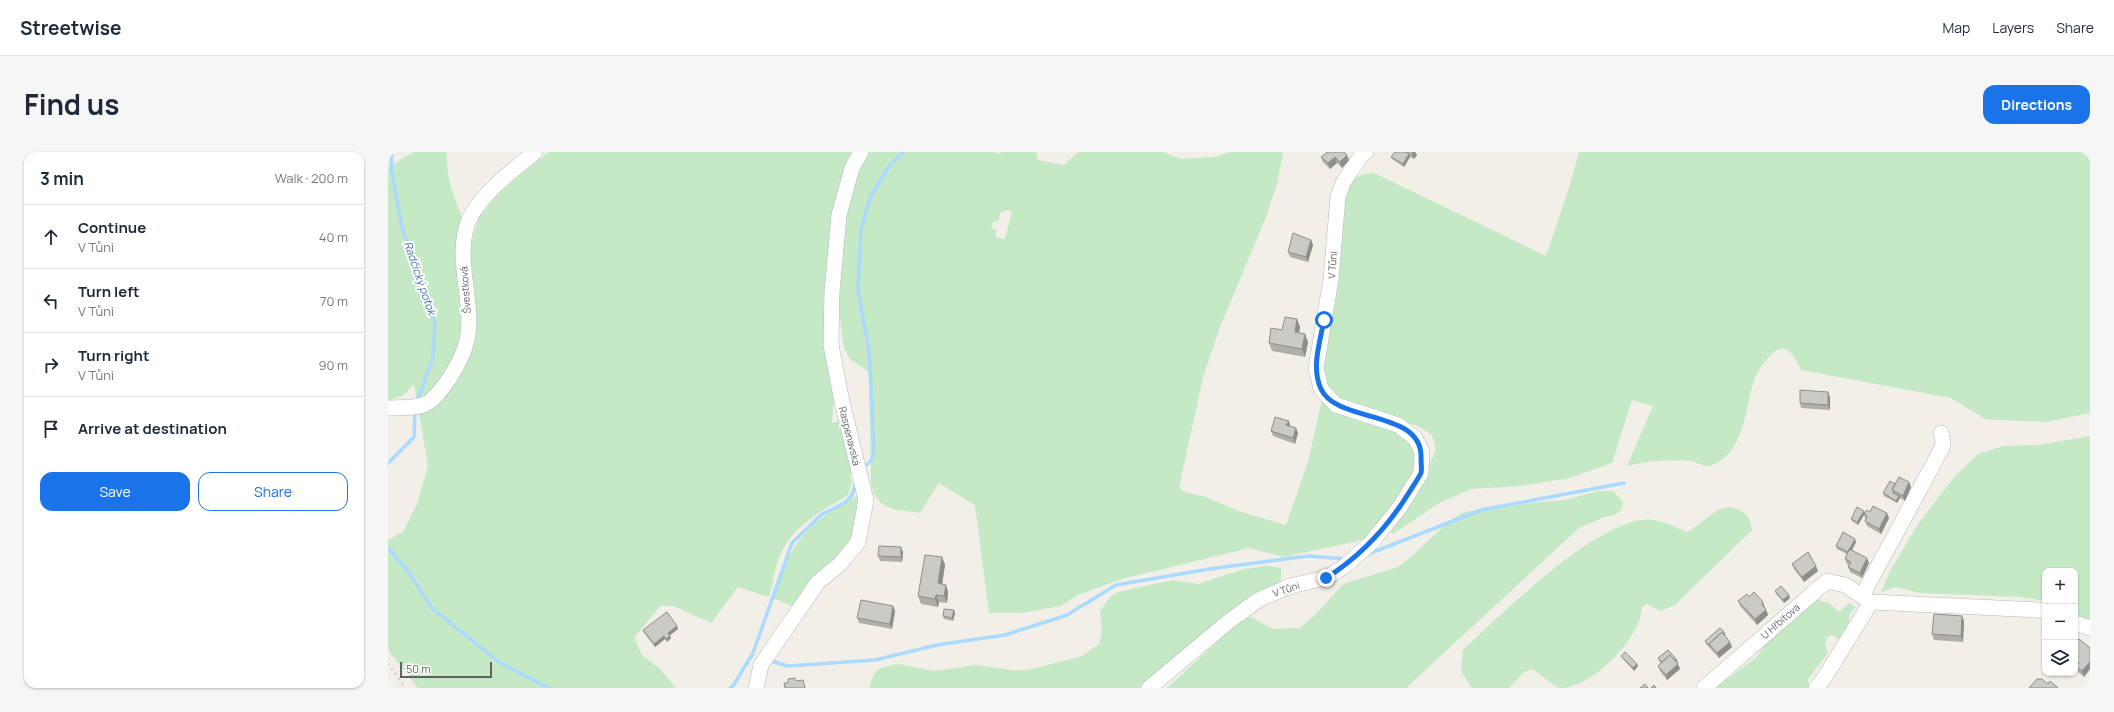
<!DOCTYPE html>
<meta charset="utf-8">
<style>
body{margin:0;font-family:Manrope,sans-serif;background:#f6f6f7;color:#1f2937}
.controls{position:absolute;right:12px;bottom:12px;display:grid;overflow:hidden;border-radius:8px;box-shadow:0 1px 3px #0004}
.controls button{width:36px;height:36px;display:grid;place-items:center;padding:0;border:0;border-bottom:1px solid #e0e1e3;background:#fff;color:#1f2937;font:20px sans-serif}
.scale{position:absolute;left:12px;bottom:10px;width:92px;box-sizing:border-box;padding-left:4px;border:2px solid #5f6368;border-top:0;font-size:11px;line-height:14px;white-space:nowrap;color:#5f6368;-webkit-text-stroke:3px #fff;paint-order:stroke}
.stop{position:absolute;width:12px;height:12px;margin:-9px;border:3px solid #1a73e8;border-radius:50%;background:#fff}
.stop.end{background:#1a73e8;border-color:#fff;box-shadow:0 1px 4px #0008}
.list{margin:0;padding:0;list-style:none}
h2{display:flex;justify-content:space-between;align-items:center;height:52px;margin:0;padding:0 16px;font-size:17px}
h2 small{font-size:13px;font-weight:400;color:#747a83}
.list li{display:grid;grid-template-columns:26px 1fr auto;gap:12px;align-items:center;box-sizing:border-box;height:64px;padding:0 16px;border-top:1px solid #e0e1e3}
.list b{display:block;font-size:15px;white-space:nowrap}
.list p{margin:0;font-size:13px;white-space:nowrap;color:#747a83}
.list em{font-size:13px;font-style:normal;color:#747a83}
.actions{display:flex;gap:8px;padding:12px 16px}
.actions a{flex:1;padding:9px 0;border:1px solid #1a73e8;border-radius:12px;text-align:center;font-size:14px;color:#1a73e8}
.actions .main{background:#1a73e8;color:#fff}
.icon{flex:none;width:22px;height:22px;fill:none;stroke:currentColor;stroke-width:2;stroke-linecap:round;stroke-linejoin:round}
.map{position:relative;flex:none;width:1702px;height:536px;overflow:hidden;border-radius:12px}
header{display:flex;align-items:center;gap:24px;box-sizing:border-box;height:56px;padding:0 20px;background:#fff;border-bottom:1px solid #e0e1e3}
header strong{font-size:19px}
nav{display:flex;gap:22px;margin-inline-start:auto;font-size:14px}
.intro{display:flex;align-items:center;justify-content:space-between;box-sizing:border-box;height:96px;padding:0 24px}
h1{margin:0;font-size:28px}
.button{padding:10px 18px;border-radius:12px;background:#1a73e8;color:#fff;font-size:14px;font-weight:700}
main{display:flex;gap:24px;padding:0 24px}
aside{flex:1;background:#fff;border-radius:12px;box-shadow:0 1px 3px #0004}
.map>svg:first-child{display:block}
</style>
<header>
<strong>Streetwise</strong>
<nav><a>Map</a><a>Layers</a><a>Share</a></nav>
</header>
<div class="intro"><h1>Find us</h1><a class="button">Directions</a></div>
<main>
<aside>
<h2>3 min<small>Walk · 200 m</small></h2>
<ul class="list">
<li><svg class="icon" aria-label="ahead" viewBox="0 0 24 24"><path d="M12 20V5M6 11l6-6 6 6"/></svg><div><b>Continue</b><p>V Tůni</p></div><em>40 m</em></li>
<li><svg class="icon" aria-label="left" viewBox="0 0 24 24"><path d="M17 20v-9H6M10 6l-5 5 5 5"/></svg><div><b>Turn left</b><p>V Tůni</p></div><em>70 m</em></li>
<li><svg class="icon" aria-label="right" viewBox="0 0 24 24"><path d="M7 20v-9h11M14 6l5 5-5 5"/></svg><div><b>Turn right</b><p>V Tůni</p></div><em>90 m</em></li>
<li><svg class="icon" aria-label="arrive" viewBox="0 0 24 24"><path d="M6 21V4h12l-3 4 3 4H6"/></svg><div><b>Arrive at destination</b></div></li>
</ul>
<div class="actions"><a class="main">Save</a><a>Share</a></div>
</aside>
<div class="map">
<svg width="1702" height="536" viewBox="0 0 1702 536">
<rect width="100%" height="100%" fill="#f1efe8"/>
<path fill="#c5e8c5" fill-rule="evenodd" d="M26,0H59C57,32 72,59 84,88L91,65L117,34L161,0H467L441,98L437,130L449,207L444,271L451,269L468,319L462,323L464,330L460,343C434,359 407,372 393,401C387,414 385,431 381,445L350,435L323,471L286,454H272L246,486L254,503L273,518L288,536H30L0,498V388L15,380L29,352L40,314L26,232L16,243L0,249V15Z
M479,0H607L608,2L615,0H648L650,8L676,13L690,0H775L793,7L827,5L842,0H895L889,32L878,65L832,175L815,225L791,336L796,340L818,345L853,360L898,373L920,310L934,248L995,271L1027,292L1029,311L1025,327L979,387L895,405L861,396L734,427L690,443L673,454L633,461H601L587,353L551,331L532,361C506,357 491,360 483,332L481,220L462,207L456,196L448,136L454,88L465,37ZM620,58L624,60L617,87L608,85V78L603,76L605,70L610,69L613,60Z
M1191,0H1702V261L1658,270L1597,267L1563,246L1413,218C1404,199 1396,187 1379,207C1374,213 1369,220 1366,228C1359,250 1358,277 1344,297C1341,303 1331,310 1325,313C1318,317 1310,310 1302,309C1281,307 1259,309 1239,314L1265,254L1244,248L1224,311L1182,326L1133,334L1083,337L1051,351L1005,382L1003,380L1026,345L1038,323L1048,297L1044,283L1032,275L948,245C939,236 936,230 936,217L951,94L954,49L965,27L976,22L986,21L1158,104L1181,36Z
M1702,284V469L1687,462V419H1657V449L1633,445L1531,441L1508,435L1493,440L1502,419L1530,372L1567,324L1590,302L1615,294L1650,293Z
M1210,339H1225L1235,349L1234,357L1228,362L1214,366L1191,376L1018,536H779L853,468L863,465L885,477L912,476L929,461L955,432L1010,415L1025,403L1061,369L1076,360L1143,351L1177,348Z
M472,343L464,392L406,455L385,446C390,433 393,420 399,408C412,379 443,356 472,343Z
M1342,355C1356,358 1362,364 1364,378L1287,453L1272,459L1259,452L1254,455C1253,485 1205,536 1172,536C1164,534 1153,521 1144,517L1136,520L1121,536H1084L1073,519L1075,498C1111,465 1216,359 1266,368C1277,370 1289,376 1300,380L1331,357Z
M880,414L893,416V429L882,435L753,536H481L485,524L490,517L500,514L510,512L546,519L587,513L624,518H640L694,504L711,492L714,479L712,459L721,446L730,440L785,428L810,432L856,417Z
M1427,445L1434,450H1440L1451,460L1461,451L1468,455L1462,461L1460,475L1452,488L1443,483L1439,486L1437,493L1440,501L1420,527L1421,536H1327L1369,505L1378,491Z"/>
<g fill="none" stroke-linecap="round" stroke-linejoin="round">
<path stroke="#aadaff" stroke-width="3.5" d="M4,0L3,16L14,75L47,171L45,206L29,249
M0,311L26,285L27,261
M478,313L483,309L486,300L481,198L470,139L473,78L482,46L501,14L515,0
M0,396L19,418L44,456L112,511L161,536
M978,403L1093,358L1236,331
M383,509L400,514L487,508L549,493L617,483L679,463L728,433L821,417L920,404L958,407
M342,536L345,534L365,501L404,391L433,363L458,350L464,343L468,330"/>
<g stroke="#b5b8bc" stroke-width="16">
<path id="minor" d="M0,256C36,255 39,258 61,227C68,216 76,202 79,188C87,151 66,108 80,70C91,43 124,19 147,0
M1474,444L1554,296L1555,289L1553,281
M1687,471L1702,476
M368,536L373,513L430,430L452,412L470,390L478,348L454,250L443,193L444,140L451,63L464,16L473,0
M761,536L840,470L870,448L902,434L938,426L957,414L982,392L1012,355L1033,321L1034,300L1027,286L1010,273L948,253L933,237L928,216L943,128L950,44L956,29L973,4L978,0
M1316,536L1439,429L1457,433L1483,450L1651,458L1657,460
M1428,536L1435,528L1483,450"/>
</g>
<use href="#minor" stroke="#fff" stroke-width="15"/>
<path stroke="#b6b7b8" stroke-width="3" stroke-dasharray="1 5" stroke-linecap="butt" d="M0,512L18,536"/>
</g>
<path fill="#afaea9" d="M940,0L961,8L954,16L949,11L942,17L935,10L933,5Z
M1007,0H1027L1029,3L1026,7L1022,5L1016,15L1004,7L1003,5Z
M923,88L925,93L920,110L902,105L900,100Z
M909,167L912,175L911,181L920,190L917,205L884,199L881,191L894,178Z
M1442,245V258L1413,256L1412,251Z
M901,269L902,274L910,281L907,292L885,284L883,279Z
M1521,330L1523,335L1517,349L1512,346L1509,351L1496,344L1495,341L1507,332Z
M1476,359L1477,361L1482,360L1501,366L1493,382L1479,374L1477,369L1478,368L1476,363L1470,373L1464,369L1463,367Z
M1468,390L1464,399L1481,411L1474,426L1462,420L1460,415L1461,413L1459,412L1457,407L1459,402L1449,397L1448,394Z
M515,400L514,410L492,409L490,404Z
M554,405L557,413L554,432L558,433L560,440L559,451L551,450L550,455L533,452L530,444Z
M1404,412L1430,419L1416,430L1406,417Z
M1387,439L1402,446L1396,451L1388,442Z
M1361,445L1377,456L1380,463L1369,473L1352,454L1350,449Z
M505,454L507,459L504,477L471,471L469,466Z
M566,458L567,461L565,469L556,467L555,464Z
M1576,469L1575,490L1546,488L1544,482Z
M289,474L290,477L282,483L283,486L279,490L277,487L267,495L256,481L255,478Z
M1337,481V485L1344,495L1331,506L1318,492L1317,489Z
M1687,492L1702,496V517L1696,525L1690,520L1688,514L1689,513L1687,511Z
M1233,504L1249,512L1250,514L1246,519L1234,506Z
M1270,506L1289,508L1290,511H1289L1292,517L1279,528L1272,519L1270,514L1273,511L1271,509Z"/>
<path fill="#8f8d8a" d="M1025,0H1027L1029,3L1026,7L1024,2Z
M1021,2L1022,5L1016,15L1015,12Z
M959,3L961,8L954,16L952,10Z
M947,5L949,11L942,17L940,11Z
M923,88L925,93L920,110L918,105Z
M909,167L912,175L910,188L907,180Z
M917,182L920,190L917,205L914,197Z
M1440,240L1442,245V258L1440,253Z
M901,269L902,274L898,273Z
M908,276L910,281L907,292L905,286Z
M1521,330L1523,335L1517,349L1515,344Z
M1511,344L1512,346L1509,351L1508,349Z
M1476,359L1477,361L1470,373L1469,370Z
M1499,361L1501,366L1493,382L1491,377Z
M1467,387L1468,390L1461,403L1460,401Z
M513,395L515,400L514,410L513,405Z
M554,405L557,413L553,439L550,431Z
M1479,406L1481,411L1474,426L1472,421Z
M1428,414L1430,419L1416,430L1414,425Z
M558,433L560,440L559,451L556,444Z
M548,443L551,450L550,455L547,447Z
M1401,443L1402,446L1396,451L1395,448Z
M1375,450L1377,456L1375,458L1374,452Z
M505,454L507,459L504,477L502,472Z
M566,458L567,461L565,469L564,466Z
M1378,458L1380,463L1369,473L1367,467Z
M1574,464L1576,469L1575,490L1573,484Z
M289,474L290,477L281,484L280,481Z
M276,484L277,487L267,495L266,492Z
M282,484L283,486L279,490L278,487Z
M1342,490L1344,495L1331,506L1329,501Z
M1702,510V517L1696,525L1694,519Z
M1249,512L1250,514L1246,519L1245,516Z
M1290,512L1292,517L1279,528L1278,523Z"/>
<path fill="#cccac5" stroke="#8f8d8a" d="M940,0H956L959,3L952,10L947,5L940,11L933,5Z
M1007,0H1018L1021,2L1015,12L1003,5Z
M905,81L923,88L918,105L900,100Z
M897,165L909,167L907,180L917,182L914,197L881,191L883,176L894,178Z
M1412,238L1440,240V253L1412,251Z
M887,265L901,269L898,273L908,276L905,286L883,279Z
M1511,325L1521,330L1515,344L1504,338Z
M1502,329L1507,332L1504,338L1506,339L1505,341L1511,344L1508,349L1495,341Z
M1485,354L1499,361L1491,377L1477,369L1479,364L1476,362L1479,358L1482,360Z
M1469,355L1476,359L1469,370L1463,367Z
M1455,380L1467,387L1460,400L1448,394Z
M491,394L513,395V405L490,404Z
M1461,397L1479,406L1472,421L1460,415L1463,410L1457,407Z
M1420,400L1428,414L1414,425L1404,412Z
M537,403L554,405L550,431L558,433L556,444L548,443L547,447L530,444Z
M1393,434L1401,443L1395,448L1387,439Z
M1366,440L1375,450L1374,452L1378,458L1367,467L1350,449L1359,442L1361,445Z
M473,448L505,454L502,472L469,466Z
M556,457L566,458L564,466L555,464Z
M279,460L289,474L280,481L282,484L278,487L276,484L266,492L255,478Z
M1546,462L1574,464L1573,484L1544,482Z
M1332,476L1337,481L1336,483L1334,480L1321,492L1322,494L1317,489Z
M1334,480L1342,490L1329,501L1321,492Z
M1691,487L1702,496V510L1694,519L1688,514L1691,511L1687,508V492Z
M1280,498L1289,508L1288,509L1282,503L1274,510L1270,506Z
M1237,500L1249,512L1245,516L1233,504Z
M1282,503L1290,512L1278,523L1270,514Z
M407,526L408,529L415,528L417,536H397L396,531H400V527Z
M1649,527H1654L1660,532L1662,529L1670,536H1641Z
M1257,532L1260,536H1252Z
M1266,533L1268,536H1263Z"/>
<g fill="none" stroke-linecap="round" stroke-linejoin="round">
<path stroke="#1a73e8" stroke-width="5" d="M936,168C932,190 923,216 933,237C949,272 1035,257 1033,306C1033,311 1034,317 1033,321C1030,327 1025,334 1022,339C1000,375 973,404 938,426"/>
</g>
<g text-anchor="middle" stroke-width="4" stroke-linejoin="round" paint-order="stroke">
<g font-size="10" fill="#5f6368" stroke="#fff">
<text transform="translate(944 113) rotate(-86)" y="4">V Tůni</text>
<text transform="translate(77 138) rotate(-94)" y="4">Švestková</text>
<text transform="translate(462 284) rotate(76)" y="4">Raspenavská</text>
<text transform="translate(898 437) rotate(-19)" y="4">V Tůni</text>
<text transform="translate(1392 469) rotate(-41)" y="4">U Hřbitova</text>
</g>
<g font-size="11" font-style="italic" fill="#4174aa" stroke="#fff">
<text transform="translate(32 126) rotate(71)" y="4">Radčický potok</text>
</g>
</g>
</svg>
<div class="controls">
<button>+</button>
<button>−</button>
<button><svg class="icon" aria-label="layers" viewBox="0 0 24 24"><path d="M12 4l9 5-9 5-9-5zM3 14l9 5 9-5"/></svg></button>
</div>
<div class="scale">50 m</div>
<div class="stop" style="left:936px;top:168px"></div>
<div class="stop end" style="left:938px;top:426px"></div>
</div>
</main>
